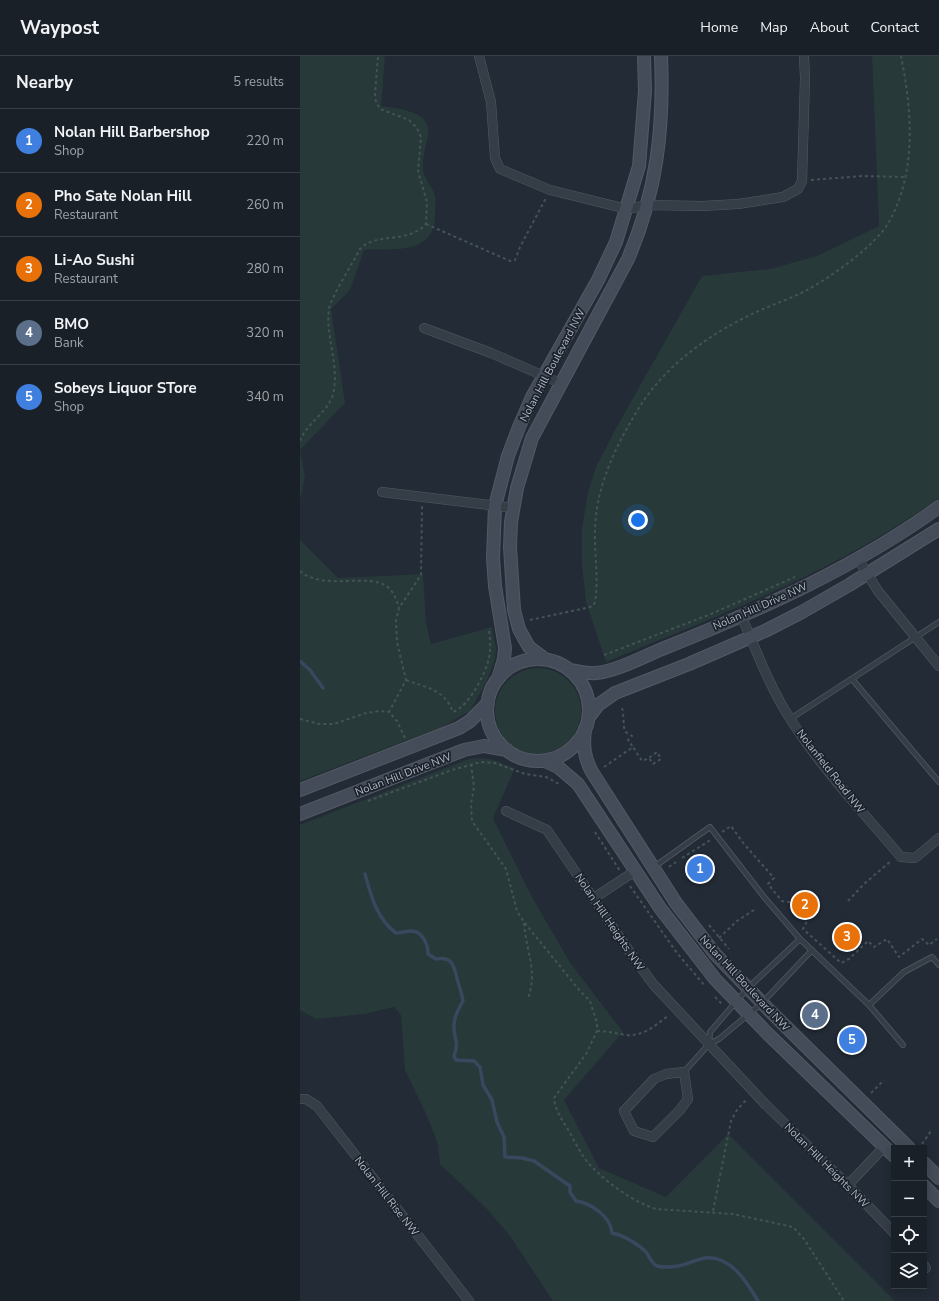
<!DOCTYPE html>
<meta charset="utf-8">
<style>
body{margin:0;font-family:"Nunito Sans",sans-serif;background:#232830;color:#f1f3f6}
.controls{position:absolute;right:12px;bottom:12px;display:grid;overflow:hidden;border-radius:0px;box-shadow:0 2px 10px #0003}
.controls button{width:36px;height:36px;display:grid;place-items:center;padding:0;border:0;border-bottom:1px solid #383e45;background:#1a2028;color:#f1f3f6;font:20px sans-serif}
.you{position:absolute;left:338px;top:464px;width:14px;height:14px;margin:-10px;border:3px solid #fff;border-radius:50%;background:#1a73e8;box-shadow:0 0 0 6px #1a73e833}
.badge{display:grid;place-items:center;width:26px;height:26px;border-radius:50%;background:#8bbbb9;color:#fff;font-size:13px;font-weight:700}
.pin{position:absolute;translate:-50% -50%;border:2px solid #fff;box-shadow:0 1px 4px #0006}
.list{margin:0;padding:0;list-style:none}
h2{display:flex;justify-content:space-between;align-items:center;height:52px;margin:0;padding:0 16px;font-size:17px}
h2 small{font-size:13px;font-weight:400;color:#9fa3a8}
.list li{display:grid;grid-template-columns:26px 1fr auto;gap:12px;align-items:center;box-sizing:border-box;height:64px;padding:0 16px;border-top:1px solid #383e45}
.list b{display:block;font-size:15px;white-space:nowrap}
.list p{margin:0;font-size:13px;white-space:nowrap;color:#9fa3a8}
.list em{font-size:13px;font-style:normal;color:#9fa3a8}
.icon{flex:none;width:22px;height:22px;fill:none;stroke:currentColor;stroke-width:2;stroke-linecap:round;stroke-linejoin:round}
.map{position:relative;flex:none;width:639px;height:1245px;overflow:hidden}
header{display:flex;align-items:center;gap:24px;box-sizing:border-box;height:56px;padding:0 20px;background:#1a2028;border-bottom:1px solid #383e45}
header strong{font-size:19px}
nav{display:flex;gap:22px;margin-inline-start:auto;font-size:14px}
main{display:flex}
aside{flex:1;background:#1a2028}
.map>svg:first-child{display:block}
</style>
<header>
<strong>Waypost</strong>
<nav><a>Home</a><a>Map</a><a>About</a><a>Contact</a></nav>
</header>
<main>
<aside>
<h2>Nearby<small>5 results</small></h2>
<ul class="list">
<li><span class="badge" style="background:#3f7fe0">1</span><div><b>Nolan Hill Barbershop</b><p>Shop</p></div><em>220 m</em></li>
<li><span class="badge" style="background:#e8710a">2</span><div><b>Pho Sate Nolan Hill</b><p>Restaurant</p></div><em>260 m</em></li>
<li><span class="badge" style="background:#e8710a">3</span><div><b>Li-Ao Sushi</b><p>Restaurant</p></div><em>280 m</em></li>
<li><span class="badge" style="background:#5c6f8a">4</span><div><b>BMO</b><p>Bank</p></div><em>320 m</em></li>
<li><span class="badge" style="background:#3f7fe0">5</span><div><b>Sobeys Liquor STore</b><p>Shop</p></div><em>340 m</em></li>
</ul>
</aside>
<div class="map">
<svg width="639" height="1245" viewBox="0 0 639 1245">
<rect width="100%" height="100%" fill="#222b36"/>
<path fill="#273939" d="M0,0H85L81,50C97,53 133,54 128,80C126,90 122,103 123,114C124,122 132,130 135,139C136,144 135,151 135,157C136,200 95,192 64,194L50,234L31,253L45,347L0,394L5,421L0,444Z
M572,0H639V442C537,515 421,559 306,606L286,546L282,509V472L288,436L296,411L315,374L402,220L470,213L517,200L579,170Z
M0,484L38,522L123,518L126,567L131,588L192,571L196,592L195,604L186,627L170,655L144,670L0,725Z
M195 655a43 43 0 1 1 86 0a43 43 0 1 1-86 0Z
M176,702L191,703L215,712L193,762L233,843L271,908L323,976L264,1044L299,1112L366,1141L428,1078L595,1245H253L210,1180L187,1153L140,1108L138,1088L127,1060L105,1014L101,959L94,951L65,958L16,963L0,954V769L166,704Z"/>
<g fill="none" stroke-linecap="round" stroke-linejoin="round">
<path stroke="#39485e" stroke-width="3.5" d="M0,605L10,614L23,632
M65,818C71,840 77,863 96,877C101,877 106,875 111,875C123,875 128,889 128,898L136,903C154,900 154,912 158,926C160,932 162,938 163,945C159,952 154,960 154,969C153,982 160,985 154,1000L156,1004L174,1005L180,1011L183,1029L192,1044L197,1066L204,1081L205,1101L222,1102L234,1105L270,1130V1136L276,1145C291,1147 311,1161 312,1177C323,1179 338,1188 346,1196C350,1201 351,1207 357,1210C364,1212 372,1211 378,1210C388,1208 398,1203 405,1202C430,1199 447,1226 458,1245"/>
<g stroke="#535a64" stroke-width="6">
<path id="lane" d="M552,623L639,726
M490,663L639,566
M354,811L410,771L464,841L500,883L569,949L604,916L632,901L639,909
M569,949L603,989
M409,988L410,976L448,932L500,883
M384,1016L409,988L419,983L462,947L512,894"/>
</g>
<g stroke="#535a64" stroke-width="10">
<path id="street" d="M179,0L191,46L195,102L200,113L250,134L327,153L348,149L402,150L438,148L483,141L498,133L502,125L505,22L504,0
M124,272L191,297L260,327
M82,436L214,452
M558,503L578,535L639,610
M441,559C456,594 470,632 491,664C522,713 563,756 601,801L615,802L639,782
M206,755L247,774L327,892L353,928L466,1049L548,1129L594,1177
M294,842L335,815
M384,1016L388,1043L380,1054L353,1081L334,1075L324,1055L354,1023L366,1018Z
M0,1043H6L17,1050L169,1245
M548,1129L584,1091
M624,1209L626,1212"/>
</g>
<g stroke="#535a64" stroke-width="14">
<path id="secondary" d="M245,603L229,591L225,584L219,573L214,554L210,491L211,466L217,432L232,382L328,203C357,135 364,73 361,0
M187 654a51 51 0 1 1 102 0a51 51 0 1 1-102 0Z
M269,614C278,615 287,618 296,617C318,615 346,599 367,591C462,553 556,511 639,451
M198,623L204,603L205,592L195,530L193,502L195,450L208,400L219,371L232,341L298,224L316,186L339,110L345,35L344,0
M289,661L298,649L315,637L389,608L467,574L502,556L549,529L639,473
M285,673C283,690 284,701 292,716L376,847L415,898L469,954L609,1092
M245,705L258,711L278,728L360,852L415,923L468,978L594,1100
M0,734L159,672L170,665L188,647
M0,758L164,694L184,690L207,694
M624,1107L639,1122
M624,1130L639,1145"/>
</g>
<path stroke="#445456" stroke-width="2" stroke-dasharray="3 3" stroke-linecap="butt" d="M511,124L562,120L606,121
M126,168L210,205L215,204L220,191L246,142
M0,385C7,366 28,357 33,338C40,310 25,280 29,253C30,243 54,205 60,193C78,175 106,189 126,168L127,146L118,115L121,81L117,72L109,64L80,53L76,46L75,38L78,0
M0,515C24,536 69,515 89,532C94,537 97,545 99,552
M230,564L286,552L293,550L295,546C299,522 294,497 295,473C296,433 314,394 334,360C360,314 403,282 450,259C468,250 488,244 507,234C531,221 575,190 589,166C617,115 612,55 601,0
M304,599L411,558L495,521
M106,624C127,632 144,633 153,656C169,650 185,619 189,602C191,592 190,583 189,574
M322,652C324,657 323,671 325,675C326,677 330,678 332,680L328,684L333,691
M0,663L19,668H34L66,657L79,655L89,656
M105,682L97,665L89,656L106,624L97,586L96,565L99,552L121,519L122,450
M171,708L174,731L171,748L172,765L206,813L217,855L224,866L280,935L290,945L297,967V975L286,998L254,1042C255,1054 262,1064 269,1075C276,1088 283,1103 294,1113C310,1129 334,1146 356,1153L433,1158L493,1171L504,1183L544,1245
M304,711L333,691L342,705C348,703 352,700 357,696L361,703L353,708L349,702
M68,745L152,714L181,706L195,707L225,718L246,721L259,728
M295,776L320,815
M422,776L431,770L444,788L474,822L468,828L482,845L494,847L507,865L503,873L541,907L549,903L568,885L574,891L587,883L599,901L622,883L629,889L637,883
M382,802L412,783
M369,811L376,806
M330,830L377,897L405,930
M548,845L564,828L591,805
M224,867C226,895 238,916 228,942
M409,869L429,893
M419,882L437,865L454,854
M415,941L423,949
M297,975C307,975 315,977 325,979C343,981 356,969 369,959
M571,1037L584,1024
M622,1088L631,1075
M413,1155L431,1065L437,1054L447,1043"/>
<use href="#lane" stroke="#353d47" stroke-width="4.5"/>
<use href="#street" stroke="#353d47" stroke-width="9"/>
<use href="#secondary" stroke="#444c59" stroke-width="12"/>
</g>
<g text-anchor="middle" stroke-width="3.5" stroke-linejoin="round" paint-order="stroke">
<g font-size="11" fill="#b0b7c3" stroke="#1b222b">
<text transform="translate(252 309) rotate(-62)" y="4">Nolan Hill Boulevard NW</text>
<text transform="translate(460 550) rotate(-24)" y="4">Nolan Hill Drive NW</text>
<text transform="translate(531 715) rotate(52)" y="4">Nolanfield Road NW</text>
<text transform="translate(103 718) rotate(-21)" y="4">Nolan Hill Drive NW</text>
<text transform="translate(310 866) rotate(56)" y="4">Nolan Hill Heights NW</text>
<text transform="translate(445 927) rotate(47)" y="4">Nolan Hill Boulevard NW</text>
<text transform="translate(527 1109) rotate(45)" y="4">Nolan Hill Heights NW</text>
<text transform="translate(87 1140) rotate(52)" y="4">Nolan Hill Rise NW</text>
</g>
</g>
</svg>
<div class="controls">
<button>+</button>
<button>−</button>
<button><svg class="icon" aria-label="locate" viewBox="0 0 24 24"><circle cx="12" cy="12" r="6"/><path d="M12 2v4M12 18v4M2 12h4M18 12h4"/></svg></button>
<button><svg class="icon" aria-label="layers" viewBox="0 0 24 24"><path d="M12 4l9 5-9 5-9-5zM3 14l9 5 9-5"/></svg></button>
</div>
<div class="you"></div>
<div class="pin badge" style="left:400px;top:813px;background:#3f7fe0">1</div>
<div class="pin badge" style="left:505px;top:849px;background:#e8710a">2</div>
<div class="pin badge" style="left:547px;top:881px;background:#e8710a">3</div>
<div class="pin badge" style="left:515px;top:959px;background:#5c6f8a">4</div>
<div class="pin badge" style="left:552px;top:984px;background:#3f7fe0">5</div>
</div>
</main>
